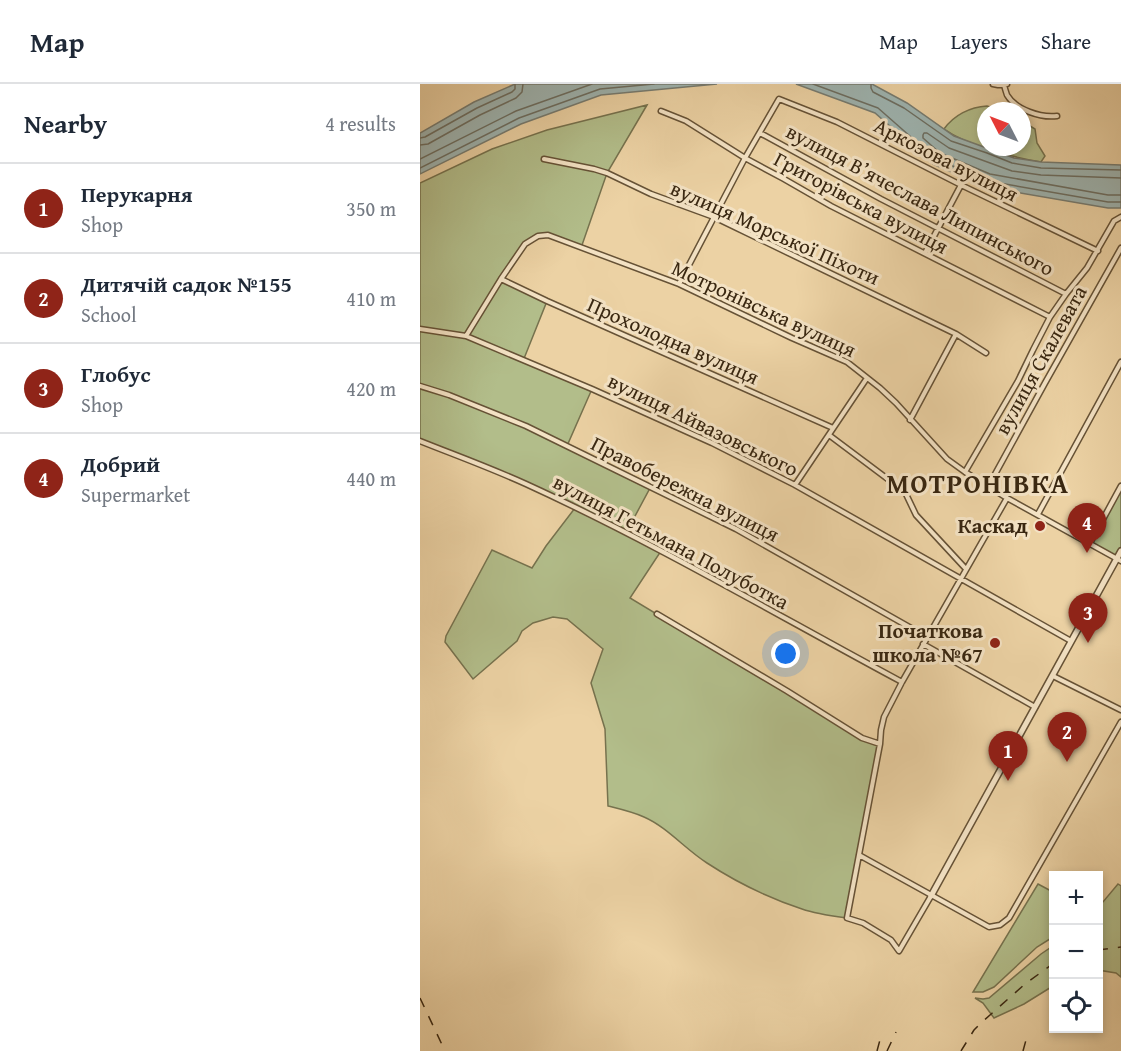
<!DOCTYPE html>
<meta charset="utf-8">
<style>
body{margin:0;font-family:"Gentium Book Plus",serif;background:#f2f2f3;color:#1f2937}
.controls{position:absolute;right:18px;bottom:18px;display:grid;overflow:hidden;border-radius:0px;box-shadow:0 3px 9px #0003}
.controls button{width:54px;height:54px;display:grid;place-items:center;padding:0;border:0;border-bottom:2px solid #e0e1e3;background:#fff;color:#1f2937;font:30px sans-serif}
.compass{position:absolute;left:557px;top:18px;width:54px;height:54px;border-radius:50%;background:#fff;box-shadow:0 3px 9px #0003;rotate:312deg}
.you{position:absolute;left:366px;top:570px;width:21px;height:21px;margin:-15px;border:4px solid #fff;border-radius:50%;background:#1a73e8;box-shadow:0 0 0 9px #1a73e833}
.badge{display:grid;place-items:center;width:39px;height:39px;border-radius:50%;background:#8f2418;color:#fff;font-size:20px;font-weight:700}
.pin{position:absolute;translate:-50% -50px;filter:drop-shadow(0 2px 3px #0008)}
.pin::after{content:'';position:absolute;top:32px;width:21px;height:18px;background:inherit;clip-path:polygon(0 0,100% 0,50% 100%)}
.list{margin:0;padding:0;list-style:none}
h2{display:flex;justify-content:space-between;align-items:center;height:78px;margin:0;padding:0 24px;font-size:26px}
h2 small{font-size:20px;font-weight:400;color:#747a83}
.list li{display:grid;grid-template-columns:39px 1fr auto;gap:18px;align-items:center;box-sizing:border-box;height:90px;padding:0 24px;border-top:2px solid #e0e1e3}
.list b{display:block;font-size:22px;white-space:nowrap}
.list p{margin:0;font-size:20px;white-space:nowrap;color:#747a83}
.list em{font-size:20px;font-style:normal;color:#747a83}
.icon{flex:none;width:33px;height:33px;fill:none;stroke:currentColor;stroke-width:2;stroke-linecap:round;stroke-linejoin:round}
.map{position:relative;flex:none;width:701px;height:967px;overflow:hidden}
header{display:flex;align-items:center;gap:36px;box-sizing:border-box;height:84px;padding:0 30px;background:#fff;border-bottom:2px solid #e0e1e3}
header strong{font-size:28px}
nav{display:flex;gap:33px;margin-inline-start:auto;font-size:21px}
main{display:flex}
aside{flex:1;background:#fff}
.map>svg:first-child{display:block}
</style>
<header>
<strong>Map</strong>
<nav><a>Map</a><a>Layers</a><a>Share</a></nav>
</header>
<main>
<aside>
<h2>Nearby<small>4 results</small></h2>
<ul class="list">
<li><span class="badge">1</span><div><b>Перукарня</b><p>Shop</p></div><em>350 m</em></li>
<li><span class="badge">2</span><div><b>Дитячій садок №155</b><p>School</p></div><em>410 m</em></li>
<li><span class="badge">3</span><div><b>Глобус</b><p>Shop</p></div><em>420 m</em></li>
<li><span class="badge">4</span><div><b>Добрий</b><p>Supermarket</p></div><em>440 m</em></li>
</ul>
</aside>
<div class="map">
<svg width="701" height="967" viewBox="0 0 701 967">
<rect width="100%" height="100%" fill="#ecd2a4"/>
<filter id="stains"><feTurbulence type="fractalNoise" baseFrequency=".00333" numOctaves="4"/><feColorMatrix values="0 0 0 0 .2 0 0 0 0 .09 0 0 0 0 .02 0 0 0 .5 -.17"/></filter>
<radialGradient id="worn" r=".72"><stop offset=".6" stop-color="#630" stop-opacity="0"/><stop offset="1" stop-color="#630" stop-opacity=".3"/></radialGradient>
<path fill="#b2bd8a" stroke="#76724e" stroke-width="1.5" d="M227,21L187,89L161,164C151,160 140,154 129,152C107,148 92,180 81,195L127,217L103,277L172,305L147,362L230,404L206,449L241,467L210,514L442,654L460,660L427,834C412,832 396,830 382,825C349,814 316,798 287,779C265,765 247,743 224,733C213,728 200,725 188,722L185,645L171,599L183,565L147,535L133,533L113,539L102,547L97,557L53,595L25,558L26,552L72,466L112,484L126,462L155,424L104,400L0,357V99L72,65L127,46Z
M567,22L570,23L568,27H566L565,40L566,41V63H602V37L615,45L617,59L625,72L621,78C592,73 548,62 524,45C534,31 550,23 567,22Z
M701,402V467L697,474L670,459Z
M618,800L633,808V853L617,863L574,903L563,908H553Z
M698,800L701,802V893L696,889L678,886L679,820L683,818Z
M633,862V902L604,920L574,934L563,919L555,914L563,915L569,914L621,870Z"/>
<path fill="#9eb5b2" stroke="#767c72" stroke-width="1.5" d="M95,0H297L181,11L101,40L0,90V49L54,18Z
M376,0H452L487,19L534,52L594,74L621,78L701,81V124H688L566,103L513,80L455,29Z"/>
<g fill="none" stroke-linecap="round" stroke-linejoin="round">
<path stroke="#6c6e62" stroke-width="1.5" d="M393,0L458,24L516,75L568,97L688,118H701
M451,0V4L453,8L484,24L531,57L567,69L592,79L621,84L701,86
M0,54L5,53L57,24L92,8L95,5V0
M0,61L8,60L60,31L96,14L102,8L103,0
M0,75L96,27L172,0
M0,84L99,34L180,5L234,0
M701,94L621,91L592,87L529,64L507,49H504L503,51V54L520,69L570,90L688,111H701"/>
<g stroke="#665236" stroke-width="7">
<path id="minor" d="M573,0L578,1L587,0
M584,1C585,5 586,8 587,11C596,26 621,34 637,32
M241,27L266,37L325,74L364,95L411,122L630,233
M340,49L461,115L646,210
M124,75L174,85L187,89L231,110L294,133L536,250L566,269
M505,169L541,101
M81,195L127,217L413,344
M259,200L325,74L359,15L417,38L541,101L678,167
M0,245L46,252L172,305L292,359L375,401L651,557
M46,252L81,195L105,160L118,152L128,151L136,154L259,200L372,254L427,278L460,304L476,319L527,375L545,388L587,414L701,477
M0,302L29,311L106,342L316,445L507,553
M490,336L536,250
M409,351L485,408L496,431L546,485
M0,357C35,371 71,384 106,400C235,459 357,531 482,598
M545,388L598,297L613,266L630,233L646,210L667,184L694,137L701,133
M375,401L447,294
M568,403L625,299L701,164
M618,430L701,278
M670,459L701,402
M237,530L367,607L442,654L460,660
M503,560L615,623
M633,592L701,626
M439,771L569,843L580,841L589,834L701,638
M511,812L479,867L471,856L443,839L427,834L460,660L461,646L464,633L482,598L587,414"/>
</g>
<g stroke="#665236" stroke-width="8">
<path id="tertiary" d="M511,812L701,467"/>
</g>
<use href="#minor" stroke="#f3e2c4" stroke-width="4"/>
<use href="#tertiary" stroke="#f3e2c4" stroke-width="5"/>
<path stroke="#392711" stroke-width="1.5" stroke-dasharray="10 10" stroke-linecap="butt" d="M678,866L701,863
M0,914L25,967
M457,967L461,952
M467,967L476,948
M541,967L554,946L561,939L605,900L634,879
M603,967L606,956"/>
</g>
<g fill="#8f2418" stroke="#f3e2c4" stroke-width="2">
<circle cx="620" cy="442" r="6"/>
<circle cx="575" cy="559" r="6"/>
</g>
<g text-anchor="middle" stroke-width="6" stroke-linejoin="round" paint-order="stroke">
<g font-size="21" fill="#392711" stroke="#f3e2c4">
<text transform="translate(526 76) rotate(27)" y="7">Аркозова вулиця</text>
<text transform="translate(500 116) rotate(28)" y="7">вулиця В’ячеслава Липинського</text>
<text transform="translate(441 119) rotate(28)" y="7">Григорівська вулиця</text>
<text transform="translate(355 149) rotate(24)" y="7">вулиця Морської Піхоти</text>
<text transform="translate(344 225) rotate(25)" y="7">Мотронівська вулиця</text>
<text transform="translate(253 257) rotate(24)" y="7">Прохолодна вулиця</text>
<text transform="translate(621 276) rotate(-61)" y="7">вулиця Скалевата</text>
<text transform="translate(283 341) rotate(26)" y="7">вулиця Айвазовського</text>
<text transform="translate(265 405) rotate(27)" y="7">Правобережна вулиця</text>
<text transform="translate(251 458) rotate(28)" y="7">вулиця Гетьмана Полуботка</text>
</g>
<g font-size="21" font-weight="bold" fill="#392711" stroke="#f3e2c4" text-anchor="end">
<text x="608" y="449">Каскад</text>
<text x="563" y="554">Початкова<tspan x="563" dy="24">школа №67</tspan></text>
</g>
<g font-size="27" font-weight="bold" letter-spacing="1.5" fill="#392711" stroke="#f3e2c4">
<text x="558" y="409">МОТРОНІВКА</text>
</g>
</g>
<rect width="100%" height="100%" filter="url(#stains)"/>
<rect width="100%" height="100%" fill="url(#worn)"/>
</svg>
<div class="controls">
<button>+</button>
<button>−</button>
<button><svg class="icon" aria-label="locate" viewBox="0 0 24 24"><circle cx="12" cy="12" r="6"/><path d="M12 2v4M12 18v4M2 12h4M18 12h4"/></svg></button>
</div>
<svg class="compass" viewBox="-18 -18 36 36"><path d="M0-13l5 13h-10z" fill="#e53935"/><path d="M0 13l5-13h-10z" fill="#747a83"/></svg>
<div class="you"></div>
<div class="pin badge" style="left:588px;top:697px">1</div>
<div class="pin badge" style="left:647px;top:678px">2</div>
<div class="pin badge" style="left:668px;top:559px">3</div>
<div class="pin badge" style="left:667px;top:469px">4</div>
</div>
</main>
